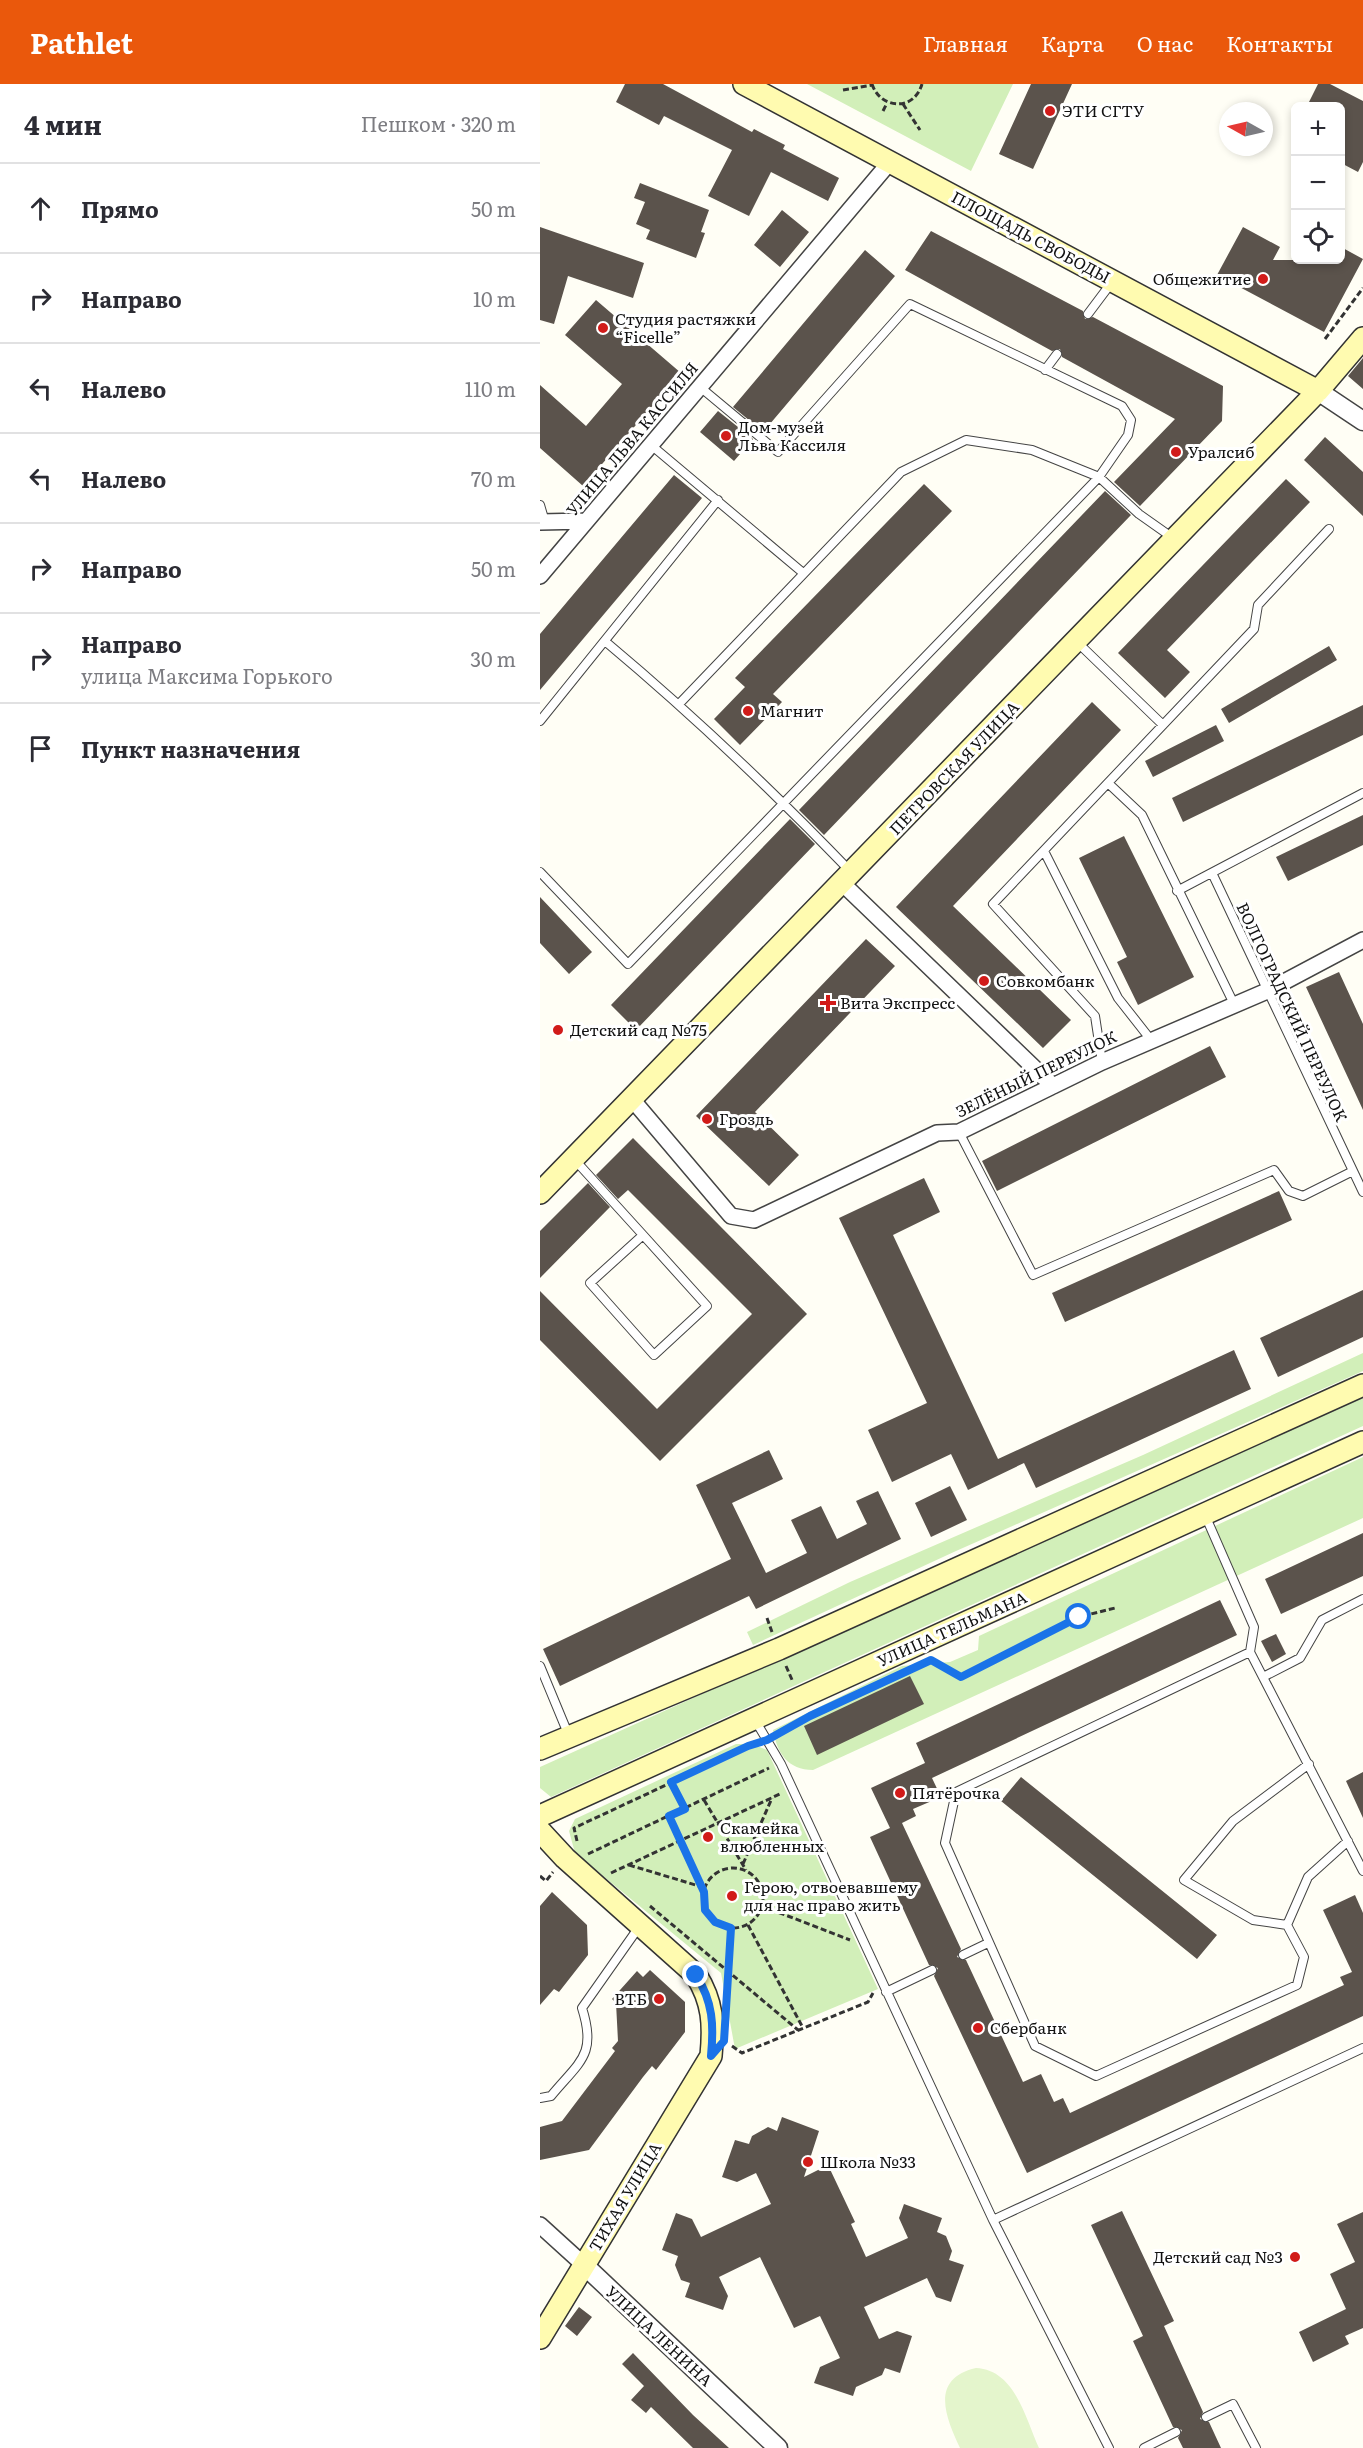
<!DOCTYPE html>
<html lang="ru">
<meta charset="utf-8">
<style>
body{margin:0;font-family:Literata,serif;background:#f2f2f3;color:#2b2b33}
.controls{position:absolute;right:18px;top:18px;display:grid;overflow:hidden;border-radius:9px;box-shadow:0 3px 9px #0003}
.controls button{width:54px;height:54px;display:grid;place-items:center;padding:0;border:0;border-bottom:2px solid #e1e1e2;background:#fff;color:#2b2b33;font:30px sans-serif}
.compass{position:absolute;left:679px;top:18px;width:54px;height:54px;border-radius:50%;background:#fff;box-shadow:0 3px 9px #0003;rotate:278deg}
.stop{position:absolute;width:18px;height:18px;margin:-14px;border:4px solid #1a73e8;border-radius:50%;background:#fff}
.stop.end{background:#1a73e8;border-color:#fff;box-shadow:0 2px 6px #0008}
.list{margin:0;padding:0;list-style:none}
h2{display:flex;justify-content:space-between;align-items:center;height:78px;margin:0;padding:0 24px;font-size:26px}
h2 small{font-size:20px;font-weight:400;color:#7c7c81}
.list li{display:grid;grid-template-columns:39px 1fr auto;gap:18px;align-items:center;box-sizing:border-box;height:90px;padding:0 24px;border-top:2px solid #e1e1e2}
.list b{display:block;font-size:22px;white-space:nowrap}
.list p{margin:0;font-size:20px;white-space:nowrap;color:#7c7c81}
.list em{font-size:20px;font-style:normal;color:#7c7c81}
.icon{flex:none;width:33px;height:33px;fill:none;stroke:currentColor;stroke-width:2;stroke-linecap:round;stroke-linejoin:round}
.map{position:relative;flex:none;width:823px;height:2364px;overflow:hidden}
header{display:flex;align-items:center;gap:36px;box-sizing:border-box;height:84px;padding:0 30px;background:#ea580c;color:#fff}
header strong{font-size:28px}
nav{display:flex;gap:33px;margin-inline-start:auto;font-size:21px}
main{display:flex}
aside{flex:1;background:#fff}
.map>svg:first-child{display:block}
</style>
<header>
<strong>Pathlet</strong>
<nav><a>Главная</a><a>Карта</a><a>О нас</a><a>Контакты</a></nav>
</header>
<main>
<aside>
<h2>4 мин<small>Пешком · 320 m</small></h2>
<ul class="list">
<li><svg class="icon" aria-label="ahead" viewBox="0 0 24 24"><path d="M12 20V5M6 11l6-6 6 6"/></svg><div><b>Прямо</b></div><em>50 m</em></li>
<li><svg class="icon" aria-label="right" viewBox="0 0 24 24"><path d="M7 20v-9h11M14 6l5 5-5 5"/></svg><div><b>Направо</b></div><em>10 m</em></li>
<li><svg class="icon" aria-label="left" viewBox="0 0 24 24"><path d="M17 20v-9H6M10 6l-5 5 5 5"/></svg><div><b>Налево</b></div><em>110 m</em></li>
<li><svg class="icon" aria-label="left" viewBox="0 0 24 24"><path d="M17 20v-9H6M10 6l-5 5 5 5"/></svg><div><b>Налево</b></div><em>70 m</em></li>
<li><svg class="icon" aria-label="right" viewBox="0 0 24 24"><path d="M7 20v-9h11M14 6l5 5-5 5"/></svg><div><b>Направо</b></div><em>50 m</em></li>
<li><svg class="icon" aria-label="right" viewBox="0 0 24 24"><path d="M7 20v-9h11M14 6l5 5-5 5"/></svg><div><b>Направо</b><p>улица Максима Горького</p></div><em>30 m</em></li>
<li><svg class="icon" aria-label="arrive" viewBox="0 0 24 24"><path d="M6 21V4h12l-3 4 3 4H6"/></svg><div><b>Пункт назначения</b></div></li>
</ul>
</aside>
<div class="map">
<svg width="823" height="2364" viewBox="0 0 823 2364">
<rect width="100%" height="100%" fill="#fffef5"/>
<path fill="#d2efb9" d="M267,0H473L431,87Z
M823,1269V1287L416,1467L213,1561L207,1548L310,1498L603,1371Z
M823,1312V1342L11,1713L0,1704V1683Z
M823,1373V1434L273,1686C248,1686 237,1669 233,1646L362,1582L410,1578L438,1566L439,1552Z
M196,1660H212L227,1666L338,1905L195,1965L181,1889L35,1769L29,1747L35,1735Z"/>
<path fill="#e4f5cc" d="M436,2284C475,2286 485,2333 499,2364H420C406,2334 389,2295 436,2284Z"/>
<path fill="#5b534c" d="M85,0H123L212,48L214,45L245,61L243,65L299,94L288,117L231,88L209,132L168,112L192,66L124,32L119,41L76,18Z
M491,0H532L493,85L459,70Z
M778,0H790L823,17V78L818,88L801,79V22H767Z
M100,99L169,126L161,148L165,149L156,174L106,155L110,146L96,140L105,118L94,114Z
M242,126L269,148L240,183L214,161Z
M0,143L104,179L93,214L28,192L14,240L0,236Z
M703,143L740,163L733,176H801V163L823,175L784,248L677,191Z
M391,147L543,227L545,235L553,233L683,302L682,337L600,422L574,398L635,335L522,273L520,265L512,267L365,186Z
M325,166L355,192L224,347L221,346L193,323Z
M56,216L141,289L43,402L0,364V301L46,342L82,300L25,251Z
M823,274V305L808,292Z
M178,327L213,355L194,377L160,348Z
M785,353L823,388V432L764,376Z
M134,391L162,414L0,606V550Z
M746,395L770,418L627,566L650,588L625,614L578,569Z
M384,400L412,427L233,610L242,618L200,661L174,635L205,603L195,594Z
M565,407L591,431L284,751L259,726Z
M789,562L797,576L689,639L681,625Z
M552,618L581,646L413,822L531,936L503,964L356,823Z
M823,621V651L643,738L632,714Z
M676,641L684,657L613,693L605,677Z
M823,731V761L748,797L736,773Z
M250,735L275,760L96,946L71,921Z
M584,752L654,893L598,921L577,878L587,873L539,774Z
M0,813L52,868L29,890L0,859Z
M326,855L355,882L215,1028L259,1071L229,1102L156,1032Z
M799,888L823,940V1026L766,903Z
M670,962L686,993L457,1107L442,1077Z
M93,1054L267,1230L120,1377L0,1256V1207L117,1325L212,1230L88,1106L78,1115L56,1091Z
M384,1094L400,1128L353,1151L458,1375L694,1266L711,1305L496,1404L484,1379L428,1406L411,1370L352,1398L328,1346L387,1319L299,1134Z
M48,1099L70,1123L0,1194V1147Z
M739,1107L752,1136L525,1238L512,1209Z
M823,1206V1253L738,1293L720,1254Z
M229,1366L243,1395L192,1419L226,1489L267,1469L251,1436L281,1422L297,1455L327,1440L316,1417L338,1407L361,1455L216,1525L209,1512L20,1602L3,1565L191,1475L156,1401Z
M410,1402L427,1436L391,1453L375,1419Z
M823,1449V1492L741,1530L725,1495Z
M680,1516L697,1551L392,1694L401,1713L373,1725L376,1732L362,1739L421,1865L417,1873L426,1876L483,1998L501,1990L514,2018L523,2014L530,2029L804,1901L800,1893L812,1888L783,1826L815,1811L823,1829V1932L487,2089L394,1892L398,1884L389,1881L330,1753L350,1744L331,1704L385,1679L376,1659Z
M736,1550L746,1570L732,1578L721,1557Z
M370,1592L384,1620L277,1671L264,1642Z
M823,1688V1734L806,1697Z
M481,1693L677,1851L657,1875L461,1717Z
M12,1808L47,1841L48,1871L19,1908L14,1905L0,1921V1822Z
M110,1886L145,1918V1948L116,1986L112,1982L103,1993L49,2066L0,2076V2043L22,2037L75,1967L72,1964L78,1957L76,1919L72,1915L97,1887L103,1893Z
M242,2033L279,2047L264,2093L288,2081L315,2138L311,2140L326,2173L368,2154L359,2134L364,2120L402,2134L397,2148L406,2152L412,2167L409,2176L424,2181L411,2218L396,2213L387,2194L324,2223L339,2255L357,2247L372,2252L360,2289L345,2284L342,2291L316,2303L313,2312L274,2299L280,2283L300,2274L280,2232L254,2244L220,2173L179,2193L188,2212L183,2226L145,2213L150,2199L141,2196L135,2181L138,2172L122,2166L136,2129L152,2135L161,2153L231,2120L216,2089L197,2098L182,2093L195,2056L209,2060L212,2052L228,2043L237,2047Z
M582,2127L634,2237L624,2242L663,2328L660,2335L669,2338L681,2364H643L638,2354L642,2346L633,2343L593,2257L603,2252L551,2141Z
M823,2128V2244L805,2252L809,2260L773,2278L759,2248L806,2225L790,2190L815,2178L797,2140Z
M39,2223L52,2233L37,2252L25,2242Z
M93,2269L153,2331L189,2364H153L111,2323L106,2329L91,2316L104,2302L82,2280Z"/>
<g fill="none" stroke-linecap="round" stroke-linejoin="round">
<g stroke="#444" stroke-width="10">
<path id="service" d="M548,230L572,198
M505,286L517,270
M111,361L262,488
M0,421L5,438
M66,558C152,630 233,707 311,788
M537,558L623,641
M139,620L361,388L426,356L492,366L559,393L599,430L633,454
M0,637L178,416
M568,699L602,731L694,920
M504,767L578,914L611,956
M0,788L88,880L559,393L588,351L591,336L582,322L370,220L238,368L160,303
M673,791L823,1108
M637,807L823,709
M562,978L555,932L453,820L714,545L718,521L789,445
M419,1048L493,1191L734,1086L749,1107L763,1112L813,1087
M34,1075L103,1151L50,1199L114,1271L167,1222L103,1151
M665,1431L714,1543L710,1568L823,1787
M710,1568L416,1708L405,1759L495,1962L556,1992L757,1901L764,1873L747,1841L713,1836L644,1796L693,1737L769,1680
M0,1582L29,1652
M723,1593L760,1574L782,1536L823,1515
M215,1636L241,1680L453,2136L569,2364
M747,1841L768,1793L808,1757
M423,1871L448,1859
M346,1908L392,1886
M0,2014L11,2012C40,1977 57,1971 42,1924L99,1843
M453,2136L823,1964
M666,2333L693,2320L716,2364
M604,2364L636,2348"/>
</g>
<g stroke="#444" stroke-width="18">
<path id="minor" d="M0,438L46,437
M0,492L350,78
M302,799L513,1002
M91,1014L191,1132L214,1136L397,1049L419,1048L562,978L727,907L823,856
M0,2141L44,2181"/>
</g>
<g stroke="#444" stroke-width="21">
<path id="tertiary" d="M778,307L823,337
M44,2181L238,2364"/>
</g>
<g stroke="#333" stroke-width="24">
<path id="secondary" d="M204,0L778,307
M0,1109L778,307L823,254
M0,1665L239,1565L823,1301
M0,1732L823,1358
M0,1747L25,1774L156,1891C173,1918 174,1941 171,1972L0,2254"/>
</g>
<path stroke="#333" stroke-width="3" stroke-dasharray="6 3" stroke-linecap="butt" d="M332,0C340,25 374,28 382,0
M303,6L332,1
M363,20L380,46
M343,27L347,19
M785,255L823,204
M227,1534L232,1548
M390,1577L421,1593L539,1533L575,1524
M246,1582L253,1598
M236,1651L267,1633
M131,1698L145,1725
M164,1716L206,1786
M128,1733L164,1808
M37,1757L34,1744L216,1659
M48,1770L229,1684
M203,1780L232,1714
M89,1781L159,1802
M163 1814a30 30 0 1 1 60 0a30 30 0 1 1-60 0Z
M71,1789L242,1709
M0,1792L6,1797L13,1788
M110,1822L258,1946
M222,1822L310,1856
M208,1841L263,1944
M187,1911L191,1844
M192,1962L202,1969L328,1918L333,1909"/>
<use href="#service" stroke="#fff" stroke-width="8"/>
<use href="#minor" stroke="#fff" stroke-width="15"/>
<use href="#tertiary" stroke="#fff" stroke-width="18"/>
<use href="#secondary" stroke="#fffbb0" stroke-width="21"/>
</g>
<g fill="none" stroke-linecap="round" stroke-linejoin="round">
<path stroke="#1a73e8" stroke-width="8" d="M156,1891C173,1918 174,1941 171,1972L184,1957L191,1844L175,1838L165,1826L164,1808L129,1732L145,1725L131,1698L208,1662L227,1656L270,1632L391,1576L421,1593L539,1533"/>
</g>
<g fill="#d11b19" stroke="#fff" stroke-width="2">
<circle cx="510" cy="27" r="6"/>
<circle cx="723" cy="195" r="6"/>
<circle cx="63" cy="244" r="6"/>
<circle cx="186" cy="352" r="6"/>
<circle cx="636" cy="368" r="6"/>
<circle cx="208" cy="627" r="6"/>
<circle cx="444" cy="897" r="6"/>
<path d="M285 910h6v6h6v6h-6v6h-6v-6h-6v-6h6z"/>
<circle cx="18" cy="946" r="6"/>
<circle cx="167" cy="1035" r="6"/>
<circle cx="360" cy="1709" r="6"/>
<circle cx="168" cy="1753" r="6"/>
<circle cx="192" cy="1812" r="6"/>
<circle cx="119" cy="1915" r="6"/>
<circle cx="438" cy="1944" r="6"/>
<circle cx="268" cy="2078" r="6"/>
<circle cx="755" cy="2173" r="6"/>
</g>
<g text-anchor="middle" stroke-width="6" stroke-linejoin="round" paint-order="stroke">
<g font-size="16" fill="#111" stroke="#fff" text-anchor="start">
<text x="522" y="33">ЭТИ СГТУ</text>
<text x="711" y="201" text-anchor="end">Общежитие</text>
<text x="75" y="241">Студия растяжки<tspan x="75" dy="18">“Ficelle”</tspan></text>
<text x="198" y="349">Дом-музей<tspan x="198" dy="18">Льва Кассиля</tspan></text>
<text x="648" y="374">Уралсиб</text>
<text x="220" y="633">Магнит</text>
<text x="456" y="903">Совкомбанк</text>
<text x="300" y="925">Вита Экспресс</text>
<text x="30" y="952">Детский сад №75</text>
<text x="179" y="1041">Гроздь</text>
<text x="372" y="1715">Пятёрочка</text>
<text x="180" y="1750">Скамейка<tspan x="180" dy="18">влюбленных</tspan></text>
<text x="204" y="1809">Герою, отвоевавшему<tspan x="204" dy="18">для нас право жить</tspan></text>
<text x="107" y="1921" text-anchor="end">ВТБ</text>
<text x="450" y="1950">Сбербанк</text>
<text x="280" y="2084">Школа №33</text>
<text x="743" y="2179" text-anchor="end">Детский сад №3</text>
</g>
<g font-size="16" fill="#111" stroke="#fff">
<text transform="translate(491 153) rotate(28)" y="6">ПЛОЩАДЬ СВОБОДЫ</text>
<text transform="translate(92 355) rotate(-50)" y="6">УЛИЦА ЛЬВА КАССИЛЯ</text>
<text transform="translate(414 684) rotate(-46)" y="6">ПЕТРОВСКАЯ УЛИЦА</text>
<text transform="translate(752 928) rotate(65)" y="6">ВОЛГОГРАДСКИЙ ПЕРЕУЛОК</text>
<text transform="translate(496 990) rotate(-26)" y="6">ЗЕЛЁНЫЙ ПЕРЕУЛОК</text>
<text transform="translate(412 1545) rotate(-24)" y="6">УЛИЦА ТЕЛЬМАНА</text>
<text transform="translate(85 2113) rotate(-59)" y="6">ТИХАЯ УЛИЦА</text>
<text transform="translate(119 2252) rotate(43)" y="6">УЛИЦА ЛЕНИНА</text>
</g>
</g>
</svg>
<div class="controls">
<button>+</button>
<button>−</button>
<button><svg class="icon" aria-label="locate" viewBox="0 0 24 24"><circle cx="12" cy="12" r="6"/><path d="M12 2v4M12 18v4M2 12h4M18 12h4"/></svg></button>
</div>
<svg class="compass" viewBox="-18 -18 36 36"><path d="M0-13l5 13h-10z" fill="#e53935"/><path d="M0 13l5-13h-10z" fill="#7c7c81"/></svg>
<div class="stop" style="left:539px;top:1533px"></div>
<div class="stop end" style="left:156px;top:1891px"></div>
</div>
</main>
